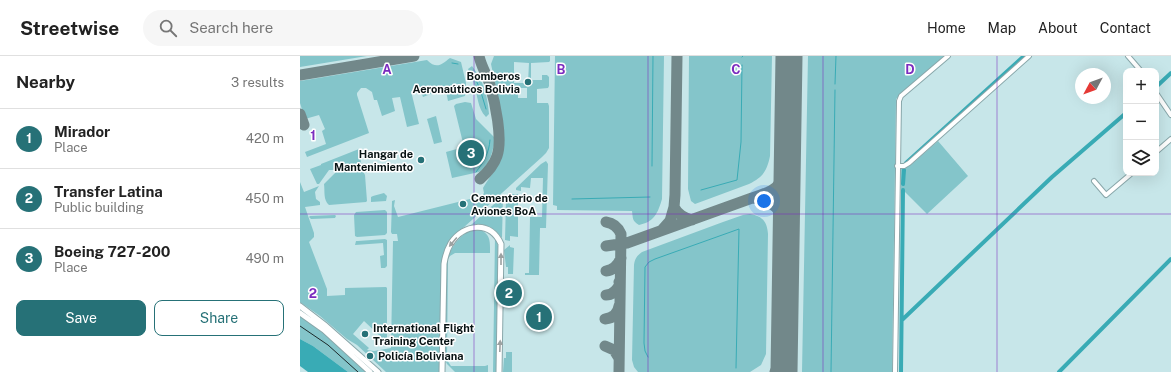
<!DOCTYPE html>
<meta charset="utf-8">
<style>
body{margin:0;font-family:"Public Sans",sans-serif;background:#f6f6f6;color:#222}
.controls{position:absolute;right:12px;top:12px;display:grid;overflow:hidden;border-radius:8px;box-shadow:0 4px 16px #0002}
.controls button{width:36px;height:36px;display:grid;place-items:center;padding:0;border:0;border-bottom:1px solid #e0e0e0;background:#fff;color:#222;font:20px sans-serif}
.compass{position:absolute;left:775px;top:12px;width:36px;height:36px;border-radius:50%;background:#fff;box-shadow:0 4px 16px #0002;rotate:229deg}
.you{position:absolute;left:464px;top:145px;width:14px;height:14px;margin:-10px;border:3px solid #fff;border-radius:50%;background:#1a73e8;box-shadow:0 0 0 6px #1a73e833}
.badge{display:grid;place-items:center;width:26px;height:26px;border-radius:50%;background:#267177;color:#fff;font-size:13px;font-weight:700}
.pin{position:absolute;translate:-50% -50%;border:2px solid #fff;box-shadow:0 1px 4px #0006}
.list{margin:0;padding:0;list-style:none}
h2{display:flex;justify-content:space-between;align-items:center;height:52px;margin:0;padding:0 16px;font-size:17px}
h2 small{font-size:13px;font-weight:400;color:#767676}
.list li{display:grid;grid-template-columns:26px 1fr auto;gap:12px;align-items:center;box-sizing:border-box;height:60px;padding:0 16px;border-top:1px solid #e0e0e0}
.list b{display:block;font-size:15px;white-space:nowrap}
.list p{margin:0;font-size:13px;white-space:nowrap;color:#767676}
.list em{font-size:13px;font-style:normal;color:#767676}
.actions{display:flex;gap:8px;padding:12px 16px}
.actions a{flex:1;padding:9px 0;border:1px solid #267177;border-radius:8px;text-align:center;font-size:14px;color:#267177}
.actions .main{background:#267177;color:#fff}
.icon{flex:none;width:22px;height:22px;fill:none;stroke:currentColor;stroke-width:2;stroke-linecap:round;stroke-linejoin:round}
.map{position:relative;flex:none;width:871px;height:316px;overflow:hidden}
header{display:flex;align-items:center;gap:24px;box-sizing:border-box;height:56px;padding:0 20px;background:#fff;border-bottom:1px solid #e0e0e0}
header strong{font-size:19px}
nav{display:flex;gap:22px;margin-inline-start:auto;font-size:14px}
.search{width:280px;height:36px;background:#f6f6f6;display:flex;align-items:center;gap:10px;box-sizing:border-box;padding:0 14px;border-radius:22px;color:#767676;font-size:15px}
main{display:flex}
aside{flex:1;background:#fff}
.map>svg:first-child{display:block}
</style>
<header>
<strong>Streetwise</strong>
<div class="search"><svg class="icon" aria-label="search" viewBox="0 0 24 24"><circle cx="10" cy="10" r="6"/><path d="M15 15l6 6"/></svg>Search here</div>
<nav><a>Home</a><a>Map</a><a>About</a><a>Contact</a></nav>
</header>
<main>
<aside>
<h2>Nearby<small>3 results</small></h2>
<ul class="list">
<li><span class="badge">1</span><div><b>Mirador</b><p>Place</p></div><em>420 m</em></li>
<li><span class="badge">2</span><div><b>Transfer Latina</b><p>Public building</p></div><em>450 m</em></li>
<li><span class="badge">3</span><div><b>Boeing 727-200</b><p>Place</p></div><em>490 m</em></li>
</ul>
<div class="actions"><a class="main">Save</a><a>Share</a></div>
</aside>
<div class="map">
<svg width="871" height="316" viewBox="0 0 871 316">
<rect width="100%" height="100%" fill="#c7e6e9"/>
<path fill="#84c5ca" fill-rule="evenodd" d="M0,0H67L0,11Z
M194,0H250V5L249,6L231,7V24H242V19H247L249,21V30L248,32L237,33V47H248L249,50V92L246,97L242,101L153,181L146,190L142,206L140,316H86L57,289L47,283L20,260L0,246V126L4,136L19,130L15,136L16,143L20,146V149L5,151L14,177V181L9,186L27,233V240L45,239V232L86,231L87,232V283L84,286H79L76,284L80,280L64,265L53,278L69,292L67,294L74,295L91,292L93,185H98L97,178H92L91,176L92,145L95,144L94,150L98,161L182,140L184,137L183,132C188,123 195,115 199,106C210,82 196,33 191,8ZM214,6L229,7L228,27H214ZM218,32H227V42H218Z
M255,0H364L362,143C358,157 354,166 339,169C332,165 333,162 332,155L257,154V150L253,149Z
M389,0H472L470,100C467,115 463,121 449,128L395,148L391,145L388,133Z
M508,0H645L599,40L596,43L592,316H502Z
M150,2L161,6L166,27L165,40L148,45C147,40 147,35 141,34L123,41L120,33L111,35L119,68L107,71L100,41L92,42L95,55L82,60L77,44H74L72,36L66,32H61L57,37V39L69,77L7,101L5,96L26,88L22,75L25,73L19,59L5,63L0,47V25L127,4C137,14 142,8 150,2Z
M172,10C184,26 187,38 189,58L186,61C177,52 178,39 174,28C173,22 170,18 168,13Z
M165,46L171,47L176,63L194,81V89L191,100L185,112L179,116L152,122L146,96L164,91L154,50L156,48Z
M136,60L142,86L134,88L127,63Z
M638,85L668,120L627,158L603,134L601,133V112L607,111L612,108Z
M59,93L62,113L65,119L67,145L66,146L29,149C23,144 25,135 24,128L38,114H29L19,128H17L10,113L21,109V108Z
M246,105L248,108L246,172H240L239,219H225V217H229L230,161H242L243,122H231L230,132L221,131V135L216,134V132L241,108Z
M84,137L87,140L86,145L71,146V141L73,140Z
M210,138H218V181L210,180V185L205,184L206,144L208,139Z
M203,140L202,182C194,171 184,166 171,169Z
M85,154L87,156V177L85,179L57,181L55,180L54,159L56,156Z
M450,158C462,160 467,165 468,178L466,298L461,309L450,316H338L334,311L332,304L334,209C335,202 337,200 342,196L423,166L443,159Z
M35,159L36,160L35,162L11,163L9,161L10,160Z
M179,173C191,178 190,186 190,197H155L150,200L148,203L147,304L151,310H185L188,309V316H155L147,308L145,304L146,208C150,192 161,174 179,173Z
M195,181L198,190L196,316H193Z
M85,183L87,184V210L85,212H81L80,200L84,199L83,187L55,189L56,185H58Z
M210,189V191L214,192L213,218H208V211H206L204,194Z
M0,259L29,281L37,290L40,291L67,316H48L13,290L0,283Z
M206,296H212V316H203L204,302H206Z"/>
<path fill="#39abb5" d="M0,283L13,290L48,316H8L0,310Z"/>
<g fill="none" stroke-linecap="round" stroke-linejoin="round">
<path stroke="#39abb5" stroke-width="1" d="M442,1L443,0
M152,7L158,8
M174,20L180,33L186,53
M535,28L536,0
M352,110L353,0
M176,116C184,106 189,97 190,84
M401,134L437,124L441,86L442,9
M272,143L350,141
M348,301L345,295L344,287L345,211L349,206L355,203L439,173L436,312
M531,316L535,34"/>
<path stroke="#39abb5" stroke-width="4" d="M856,31L871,17
M606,107L724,0
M603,128L604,114
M602,264L752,121L826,57
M601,316L603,134
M759,316L871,203"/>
<path stroke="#72888a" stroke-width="11" d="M179,0C181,10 187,19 190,29C195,46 203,83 197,100C194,109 187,117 180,123
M0,19L114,0
M0,58L4,69
M374,151L375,139L377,0
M306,166C313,167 318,171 321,178L319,316
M362,174L370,165L374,151C378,159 384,162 392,164
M487,174C482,154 474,144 452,142C477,134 480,132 488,107
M306,190L327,187L452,142
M306,215C314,214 318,209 321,202
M306,239C313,239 317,234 320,228L319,226
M305,263C313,262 318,258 319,250
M305,290L314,294L319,302
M475,316L485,296"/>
<path stroke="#72888a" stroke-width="27" d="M484,316L489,0"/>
<g stroke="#89a7aa" stroke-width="6">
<path id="minor" d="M828,0L841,15
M856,37L871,59
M856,96L871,83
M597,110H604L609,107L729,0
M794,125L806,139L832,117
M595,316L599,45L601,40L648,0"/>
</g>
<g stroke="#89a7aa" stroke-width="7">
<path id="tertiary" d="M0,250L26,270L78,316
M0,257L24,274L70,316
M142,316L144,208C145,201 147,194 151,187C164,168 190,164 201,188L199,316"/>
</g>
<use href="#minor" stroke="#fff" stroke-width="4"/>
<use href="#tertiary" stroke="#fff" stroke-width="5"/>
<path stroke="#1d2b2c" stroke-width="1" d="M0,270L28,289L58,316"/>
</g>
<defs><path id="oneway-solid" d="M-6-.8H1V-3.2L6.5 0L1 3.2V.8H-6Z"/></defs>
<g fill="#9ca1a1">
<use href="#oneway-solid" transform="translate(153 186) rotate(130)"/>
<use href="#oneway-solid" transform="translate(201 203) rotate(-90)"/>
<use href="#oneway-solid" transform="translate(200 290) rotate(-88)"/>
</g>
<path fill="none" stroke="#7b2cbf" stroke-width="1" stroke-opacity="0.55" d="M174,0V316M348,0V316M523,0V316M697,0V316M0,158H871"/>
<g fill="#267177" stroke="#fff" stroke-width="1.5">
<circle cx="228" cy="26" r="4"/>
<circle cx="121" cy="104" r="4"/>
<circle cx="163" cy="148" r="4"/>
<circle cx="65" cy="278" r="4"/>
<circle cx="70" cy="300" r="4"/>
</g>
<g text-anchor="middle" stroke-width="3" stroke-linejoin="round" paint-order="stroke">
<g font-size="11" font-weight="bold" fill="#081314" stroke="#fff" text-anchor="start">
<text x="220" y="24" text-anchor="end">Bomberos<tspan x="220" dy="13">Aeronaúticos Bolivia</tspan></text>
<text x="113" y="102" text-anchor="end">Hangar de<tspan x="113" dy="13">Mantenimiento</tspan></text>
<text x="171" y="146">Cementerio de<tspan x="171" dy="13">Aviones BoA</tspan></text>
<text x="73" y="276">International Flight<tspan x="73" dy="13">Training Center</tspan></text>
<text x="78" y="304">Policía Boliviana</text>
</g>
</g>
<g font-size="13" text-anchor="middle" font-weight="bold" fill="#7b2cbf" stroke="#fff" stroke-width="3" stroke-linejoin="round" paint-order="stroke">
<text x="87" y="18">A</text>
<text x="261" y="18">B</text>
<text x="436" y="18">C</text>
<text x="610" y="18">D</text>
<text x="13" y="84">1</text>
<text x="13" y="242">2</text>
</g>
</svg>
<div class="controls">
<button>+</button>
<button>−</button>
<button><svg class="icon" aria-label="layers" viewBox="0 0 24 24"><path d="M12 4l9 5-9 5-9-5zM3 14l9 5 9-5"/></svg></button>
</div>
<svg class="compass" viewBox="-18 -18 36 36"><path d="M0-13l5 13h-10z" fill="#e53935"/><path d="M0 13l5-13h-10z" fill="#767676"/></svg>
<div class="you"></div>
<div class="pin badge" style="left:239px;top:261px">1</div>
<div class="pin badge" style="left:209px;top:237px">2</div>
<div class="pin badge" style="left:171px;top:97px">3</div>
</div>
</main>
